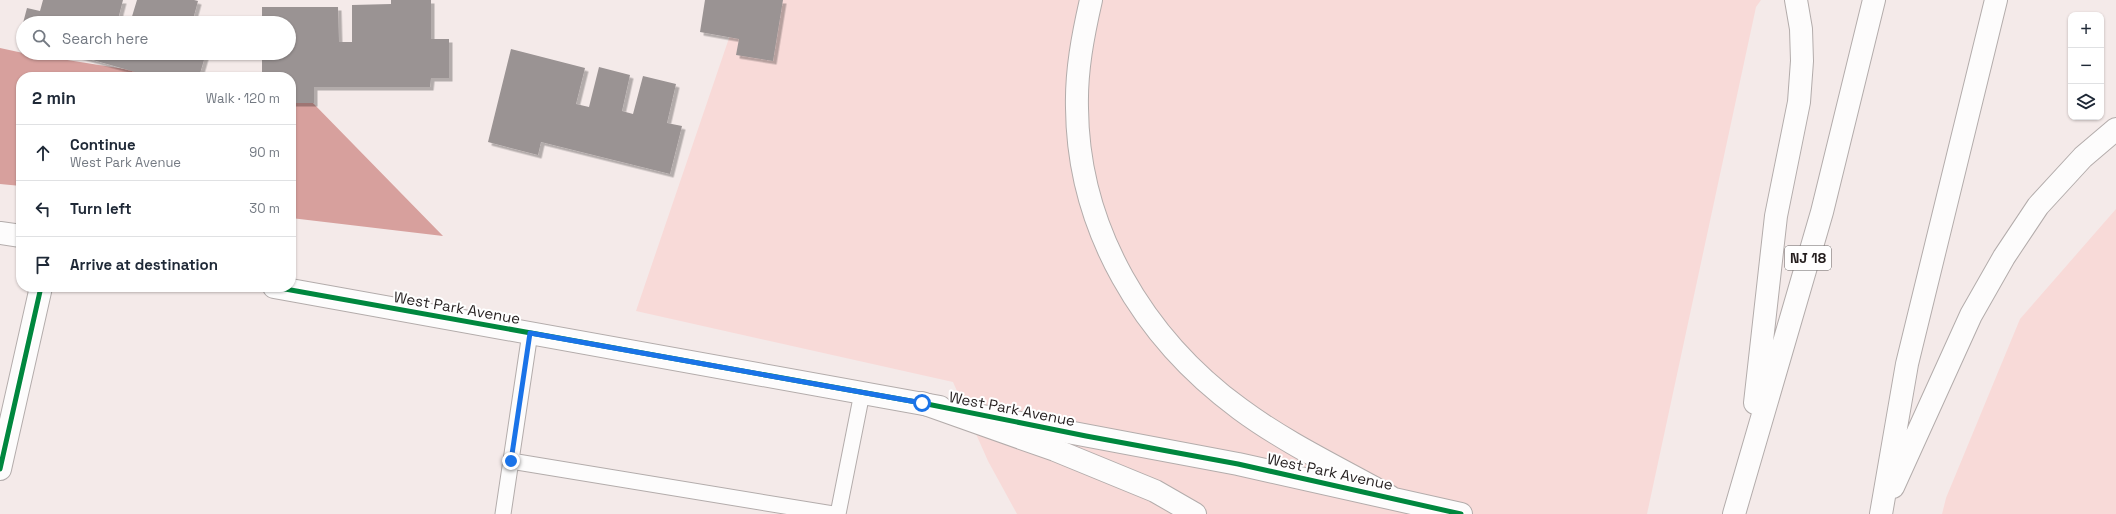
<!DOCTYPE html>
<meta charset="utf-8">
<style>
body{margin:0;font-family:"Space Grotesk",sans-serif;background:#f6f6f7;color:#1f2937}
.controls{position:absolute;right:12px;top:12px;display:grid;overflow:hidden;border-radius:8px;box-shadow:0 1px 3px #0004}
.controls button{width:36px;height:36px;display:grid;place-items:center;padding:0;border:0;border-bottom:1px solid #e0e1e3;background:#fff;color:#1f2937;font:20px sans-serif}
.stop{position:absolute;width:12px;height:12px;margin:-9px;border:3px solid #1a73e8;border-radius:50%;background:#fff}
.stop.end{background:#1a73e8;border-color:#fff;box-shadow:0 1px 4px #0008}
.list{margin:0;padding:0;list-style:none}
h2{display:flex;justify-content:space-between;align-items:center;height:52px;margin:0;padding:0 16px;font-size:17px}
h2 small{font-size:13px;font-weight:400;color:#747a83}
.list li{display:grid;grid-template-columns:26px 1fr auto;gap:12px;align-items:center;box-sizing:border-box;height:56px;padding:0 16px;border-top:1px solid #e0e1e3}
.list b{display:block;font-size:15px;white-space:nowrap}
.list p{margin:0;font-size:13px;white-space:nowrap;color:#747a83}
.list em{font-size:13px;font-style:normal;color:#747a83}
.icon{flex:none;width:22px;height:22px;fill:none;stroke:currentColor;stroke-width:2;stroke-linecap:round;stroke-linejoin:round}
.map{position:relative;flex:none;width:2116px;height:514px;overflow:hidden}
.search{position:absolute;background:#fff;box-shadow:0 1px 3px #0004;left:16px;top:16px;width:280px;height:44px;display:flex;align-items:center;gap:10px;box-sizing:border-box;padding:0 14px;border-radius:22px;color:#747a83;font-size:15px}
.panel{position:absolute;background:#fff;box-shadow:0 1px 3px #0004;left:16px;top:72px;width:280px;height:220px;border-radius:16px}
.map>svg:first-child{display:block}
</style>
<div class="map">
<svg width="2116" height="514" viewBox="0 0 2116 514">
<defs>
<filter id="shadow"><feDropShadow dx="3.5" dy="3.5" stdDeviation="0" flood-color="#0004"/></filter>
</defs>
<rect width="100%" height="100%" fill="#f4eae9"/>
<path fill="#f8dad8" d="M742,0H1761L1756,7L1647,514H1017L988,461L953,382L636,311Z
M2116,209V514H1942L1946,498L2020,319Z"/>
<path fill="#d7a09d" d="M0,48L23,53L175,77H21V186L0,184Z
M291,96L310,100L443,236L291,218Z"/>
<path fill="#9a9393" filter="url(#shadow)" d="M43,0H123L117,23H23L27,8L40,11Z
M137,0H194L198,1L192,23H130Z
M391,0H431V39H449V78H431L430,87H314V103H291V77H262V53H289V23H262V7H338L339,42H352V5L391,4Z
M705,0H783L773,61L736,55L739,39L700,32Z
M23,24V41L18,40Z
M511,49L585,68L576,104L589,107L599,67L630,75L622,111L633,114L643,76L676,84L667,123L682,126L670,174L541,142L538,155L488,142Z
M68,53H206L199,77H153Z"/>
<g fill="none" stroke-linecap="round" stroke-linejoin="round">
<g stroke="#b3acab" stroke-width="17">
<path id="lane" d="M511,461L833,514
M503,514L530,333
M838,514L862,393"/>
</g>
<g stroke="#b3acab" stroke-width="24">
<path id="street" d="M0,469L41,287"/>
</g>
<g stroke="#b3acab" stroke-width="24">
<path id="secondary" d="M0,233L21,236
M274,287L940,407
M972,414L1238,464L1461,514"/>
</g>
<g stroke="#b3acab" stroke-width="24">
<path id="highway" d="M1091,0C1083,35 1076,71 1077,108C1078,229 1143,338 1240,409C1286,443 1339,468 1389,496
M922,403L1055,450L1155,491L1195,514
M1755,403L1776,216L1799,102L1802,61L1801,29L1796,0
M1893,487L1971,315L2004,257L2038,206L2083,157L2116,129
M1734,514L1822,212L1874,0
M1881,514L1907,364L1996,0"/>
</g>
<use href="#lane" stroke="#fdfcfc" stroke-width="15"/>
<use href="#street" stroke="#fdfcfc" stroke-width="22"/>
<use href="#secondary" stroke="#fdfcfc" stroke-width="22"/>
<use href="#highway" stroke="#fdfcfc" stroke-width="22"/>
<g stroke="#fff" stroke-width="8">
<path id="cycleway" d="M274,287L922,403L1086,436L1238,464L1461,514
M0,469L41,287"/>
</g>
<use href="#cycleway" stroke="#00873e" stroke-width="5"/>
</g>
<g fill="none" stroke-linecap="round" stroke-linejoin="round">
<path stroke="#1a73e8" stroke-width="5" d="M511,461L530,333L922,403"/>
</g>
<g text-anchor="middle" stroke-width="4" stroke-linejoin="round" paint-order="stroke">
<rect fill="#fff" stroke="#666262" stroke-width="1" x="1785" y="246" width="46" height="24" rx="3"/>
<g font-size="14" font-weight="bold" fill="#251f1f">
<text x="1808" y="263">NJ 18</text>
</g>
<g font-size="15" fill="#251f1f" stroke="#fff">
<text transform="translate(457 308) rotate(10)" y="5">West Park Avenue</text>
<text transform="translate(1012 409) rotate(11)" y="5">West Park Avenue</text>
<text transform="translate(1330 472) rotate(12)" y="5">West Park Avenue</text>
</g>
</g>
</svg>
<div class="controls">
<button>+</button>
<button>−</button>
<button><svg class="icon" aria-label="layers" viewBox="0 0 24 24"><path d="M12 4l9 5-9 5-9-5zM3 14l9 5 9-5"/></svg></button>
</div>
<div class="stop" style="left:922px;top:403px"></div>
<div class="stop end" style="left:511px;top:461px"></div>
<div class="search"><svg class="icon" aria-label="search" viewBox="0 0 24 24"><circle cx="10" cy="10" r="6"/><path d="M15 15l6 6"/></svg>Search here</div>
<section class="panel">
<h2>2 min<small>Walk · 120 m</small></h2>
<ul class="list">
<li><svg class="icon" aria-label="ahead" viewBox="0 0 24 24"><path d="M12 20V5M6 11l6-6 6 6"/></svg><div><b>Continue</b><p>West Park Avenue</p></div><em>90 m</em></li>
<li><svg class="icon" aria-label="left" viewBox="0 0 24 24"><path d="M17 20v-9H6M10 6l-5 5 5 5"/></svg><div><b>Turn left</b></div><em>30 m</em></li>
<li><svg class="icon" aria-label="arrive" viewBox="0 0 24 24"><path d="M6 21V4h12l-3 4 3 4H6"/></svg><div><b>Arrive at destination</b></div></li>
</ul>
</section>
</div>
